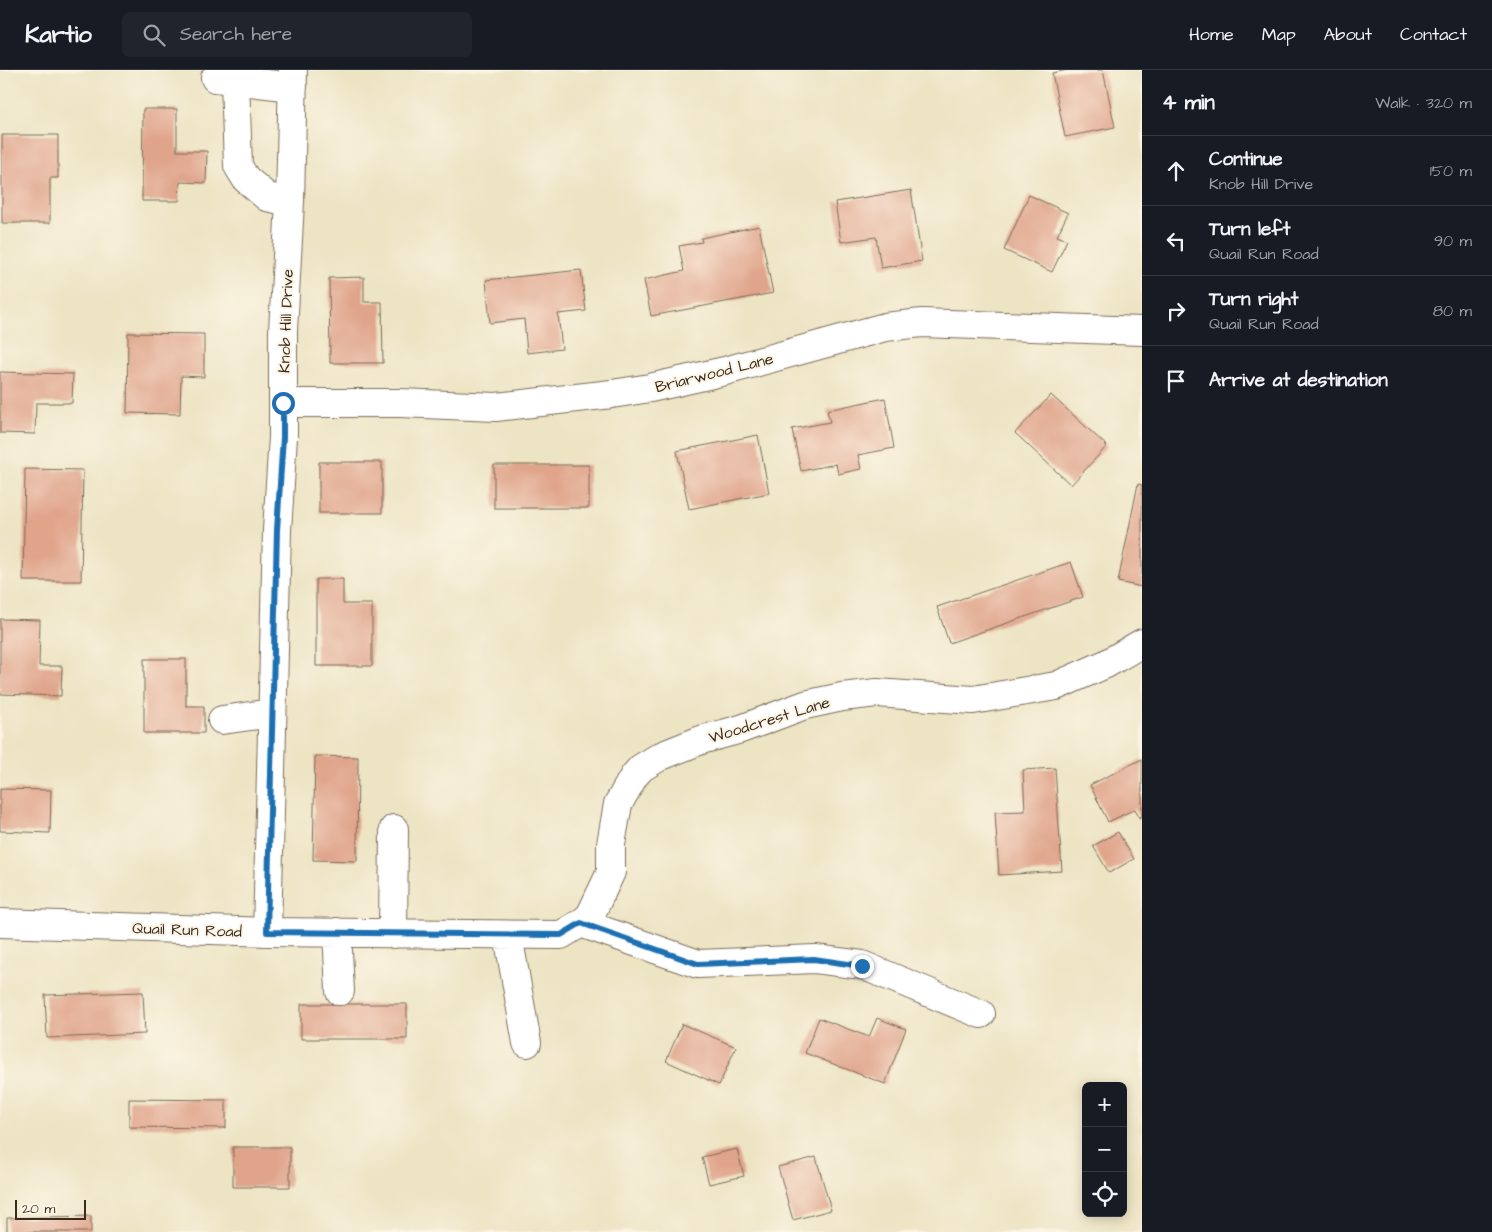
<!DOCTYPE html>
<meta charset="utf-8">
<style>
body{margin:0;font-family:"Architects Daughter",sans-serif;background:#20242c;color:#f1f3f6}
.controls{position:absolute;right:15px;bottom:15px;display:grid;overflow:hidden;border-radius:8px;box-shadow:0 2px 12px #0003}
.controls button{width:45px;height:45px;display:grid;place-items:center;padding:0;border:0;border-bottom:1px solid #363941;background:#171b24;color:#f1f3f6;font:25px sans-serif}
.scale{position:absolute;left:15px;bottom:12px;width:71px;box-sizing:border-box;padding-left:5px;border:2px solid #3b2a1e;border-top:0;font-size:14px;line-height:18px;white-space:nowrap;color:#3b2a1e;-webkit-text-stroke:4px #fcf5e5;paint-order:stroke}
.stop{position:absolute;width:15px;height:15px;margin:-11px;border:4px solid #1f6fb2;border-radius:50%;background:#fff}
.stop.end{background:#1f6fb2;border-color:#fff;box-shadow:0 1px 5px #0008}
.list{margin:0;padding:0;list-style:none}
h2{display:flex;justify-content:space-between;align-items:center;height:65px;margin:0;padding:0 20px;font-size:21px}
h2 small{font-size:16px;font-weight:400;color:#9ea1a6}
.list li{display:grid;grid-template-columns:32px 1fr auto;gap:15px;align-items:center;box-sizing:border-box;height:70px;padding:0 20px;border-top:1px solid #363941}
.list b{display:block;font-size:19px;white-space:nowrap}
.list p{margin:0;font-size:16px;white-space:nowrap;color:#9ea1a6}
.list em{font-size:16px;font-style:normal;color:#9ea1a6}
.icon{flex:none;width:28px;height:28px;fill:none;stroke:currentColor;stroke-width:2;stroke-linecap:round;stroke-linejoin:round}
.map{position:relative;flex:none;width:1142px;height:1162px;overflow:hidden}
header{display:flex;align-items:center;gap:30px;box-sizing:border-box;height:70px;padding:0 25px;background:#171b24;border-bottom:1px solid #363941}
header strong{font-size:24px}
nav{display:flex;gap:28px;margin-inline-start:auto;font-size:18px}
.search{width:350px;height:45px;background:#20242c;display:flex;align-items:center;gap:12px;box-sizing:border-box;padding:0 18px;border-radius:8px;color:#9ea1a6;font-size:19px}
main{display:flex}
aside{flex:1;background:#171b24}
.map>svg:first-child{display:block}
</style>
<header>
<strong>Kartio</strong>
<div class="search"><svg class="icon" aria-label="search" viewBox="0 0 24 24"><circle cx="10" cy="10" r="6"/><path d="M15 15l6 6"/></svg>Search here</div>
<nav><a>Home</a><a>Map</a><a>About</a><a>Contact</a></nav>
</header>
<main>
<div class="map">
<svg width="1142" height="1162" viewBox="0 0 1142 1162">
<rect width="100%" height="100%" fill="#fcf5e5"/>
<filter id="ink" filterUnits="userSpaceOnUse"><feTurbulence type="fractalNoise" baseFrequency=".02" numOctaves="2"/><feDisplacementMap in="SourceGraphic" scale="10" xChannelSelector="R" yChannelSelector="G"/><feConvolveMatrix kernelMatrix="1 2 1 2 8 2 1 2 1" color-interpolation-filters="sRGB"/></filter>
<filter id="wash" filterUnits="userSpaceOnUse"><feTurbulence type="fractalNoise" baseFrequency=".0096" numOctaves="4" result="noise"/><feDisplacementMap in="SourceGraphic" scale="20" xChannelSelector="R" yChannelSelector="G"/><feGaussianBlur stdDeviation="1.12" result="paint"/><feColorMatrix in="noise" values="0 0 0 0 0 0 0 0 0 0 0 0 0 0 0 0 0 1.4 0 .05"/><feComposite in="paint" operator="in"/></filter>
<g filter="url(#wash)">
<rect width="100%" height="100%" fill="#ede4c4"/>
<g id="blocks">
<path fill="#e0a48b" d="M1068,0H1103L1115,57L1065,67L1052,3Z
M143,39H177V81H207L206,113L180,112L179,131H142Z
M2,65H58V108H50V153H2Z
M911,120L922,191L881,198L876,167L841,172L835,132Z
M1029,125L1068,143L1057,166L1067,170L1052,202L1004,180Z
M759,156L773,223L651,246L644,210L684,201L679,176L702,172L701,168Z
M581,200L586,241L558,244L562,279L527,283L524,249L490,253L486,210Z
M364,207V232H382L383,293H330L329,208Z
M128,263L204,264V307L181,306L180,344L127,343Z
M0,302L73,304L72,333H36L35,364L0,363Z
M1051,325L1107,376L1071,415L1015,363Z
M885,328L894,378L858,385L861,399L838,404L836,394L801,401L792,359L830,352L827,340Z
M758,365L769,423L689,439L677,381Z
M319,392H382V443H319Z
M494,395H589V438H494Z
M25,399L83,400L81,511H23Z
M1138,414L1142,415V517L1118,512Z
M1071,492L1083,527L949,573L937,537Z
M316,509H343V534H372V596H316Z
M0,549L40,550L39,596H62L61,626L0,624Z
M144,589H186V636H204V663H144Z
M315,686L358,687L357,791L313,790Z
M1142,689V746L1139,748L1135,739L1108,752L1090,715Z
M1055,698L1062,801L999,805L995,742L1025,741L1023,700Z
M0,719L51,720L50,763L0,761Z
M1118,762L1134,789L1109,803L1093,776Z
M143,922L145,964L47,968L45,925Z
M301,934H407V969H301Z
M819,948L869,967L877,948L906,959L885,1014L805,983Z
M682,954L736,977L719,1015L666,991Z
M129,1029L226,1030V1058L129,1057Z
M233,1077H290V1117H233Z
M737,1079L744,1106L709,1114L702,1087Z
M816,1087L831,1140L793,1150L778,1097Z
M91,1146V1162H7V1148Z"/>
</g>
</g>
<g filter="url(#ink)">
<use href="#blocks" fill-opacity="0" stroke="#796b58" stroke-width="1"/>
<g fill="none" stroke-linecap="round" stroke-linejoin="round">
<g stroke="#796b58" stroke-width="30">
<path id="minor" d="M215,8L293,17
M235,11L238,96L246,109L267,127L290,132
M283,333H400L496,337L612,324L650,318L725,301L885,257L922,253L1142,261
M222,650L272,643
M0,853L267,862L561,865L581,853L590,846L611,802V774L618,734L634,706L641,698L661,686L701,670L741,659L805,635L842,627L877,623L973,630L1056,616L1106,594L1142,573
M581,853L698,894L815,889L862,895L981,944
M267,862L277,460L283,367V261L290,132L293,0
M337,862L340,921
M393,864L394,759
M508,865L527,973"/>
</g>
<use href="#minor" stroke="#fff" stroke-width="28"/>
</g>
</g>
<g fill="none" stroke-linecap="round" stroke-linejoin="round" filter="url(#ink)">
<path stroke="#1f6fb2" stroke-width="6" d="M283,333V367L277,460L267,862L561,865L581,853L698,894L814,889L862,896"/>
</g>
<g text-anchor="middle" stroke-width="4" stroke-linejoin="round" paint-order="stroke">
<g font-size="16" fill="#3b2a1e" stroke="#fcf5e5">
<text transform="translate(285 251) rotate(-88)" y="6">Knob Hill Drive</text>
<text transform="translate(714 302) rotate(-14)" y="6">Briarwood Lane</text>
<text transform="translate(769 649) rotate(-17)" y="6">Woodcrest Lane</text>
<text transform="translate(187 859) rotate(2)" y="6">Quail Run Road</text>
</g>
</g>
</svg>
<div class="controls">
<button>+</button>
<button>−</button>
<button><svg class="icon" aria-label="locate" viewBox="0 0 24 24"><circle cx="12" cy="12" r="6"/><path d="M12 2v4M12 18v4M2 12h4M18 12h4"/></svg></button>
</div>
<div class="scale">20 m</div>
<div class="stop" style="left:283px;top:333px"></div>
<div class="stop end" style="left:862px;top:896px"></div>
</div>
<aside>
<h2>4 min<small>Walk · 320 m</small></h2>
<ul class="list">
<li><svg class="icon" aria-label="ahead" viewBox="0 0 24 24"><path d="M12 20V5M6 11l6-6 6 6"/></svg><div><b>Continue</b><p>Knob Hill Drive</p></div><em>150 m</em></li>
<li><svg class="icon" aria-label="left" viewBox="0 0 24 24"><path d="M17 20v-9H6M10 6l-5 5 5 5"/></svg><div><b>Turn left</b><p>Quail Run Road</p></div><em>90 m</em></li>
<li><svg class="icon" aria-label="right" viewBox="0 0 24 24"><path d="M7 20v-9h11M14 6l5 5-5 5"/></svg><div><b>Turn right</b><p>Quail Run Road</p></div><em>80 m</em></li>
<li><svg class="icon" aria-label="arrive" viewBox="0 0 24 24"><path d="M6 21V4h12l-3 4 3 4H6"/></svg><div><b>Arrive at destination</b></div></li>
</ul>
</aside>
</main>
